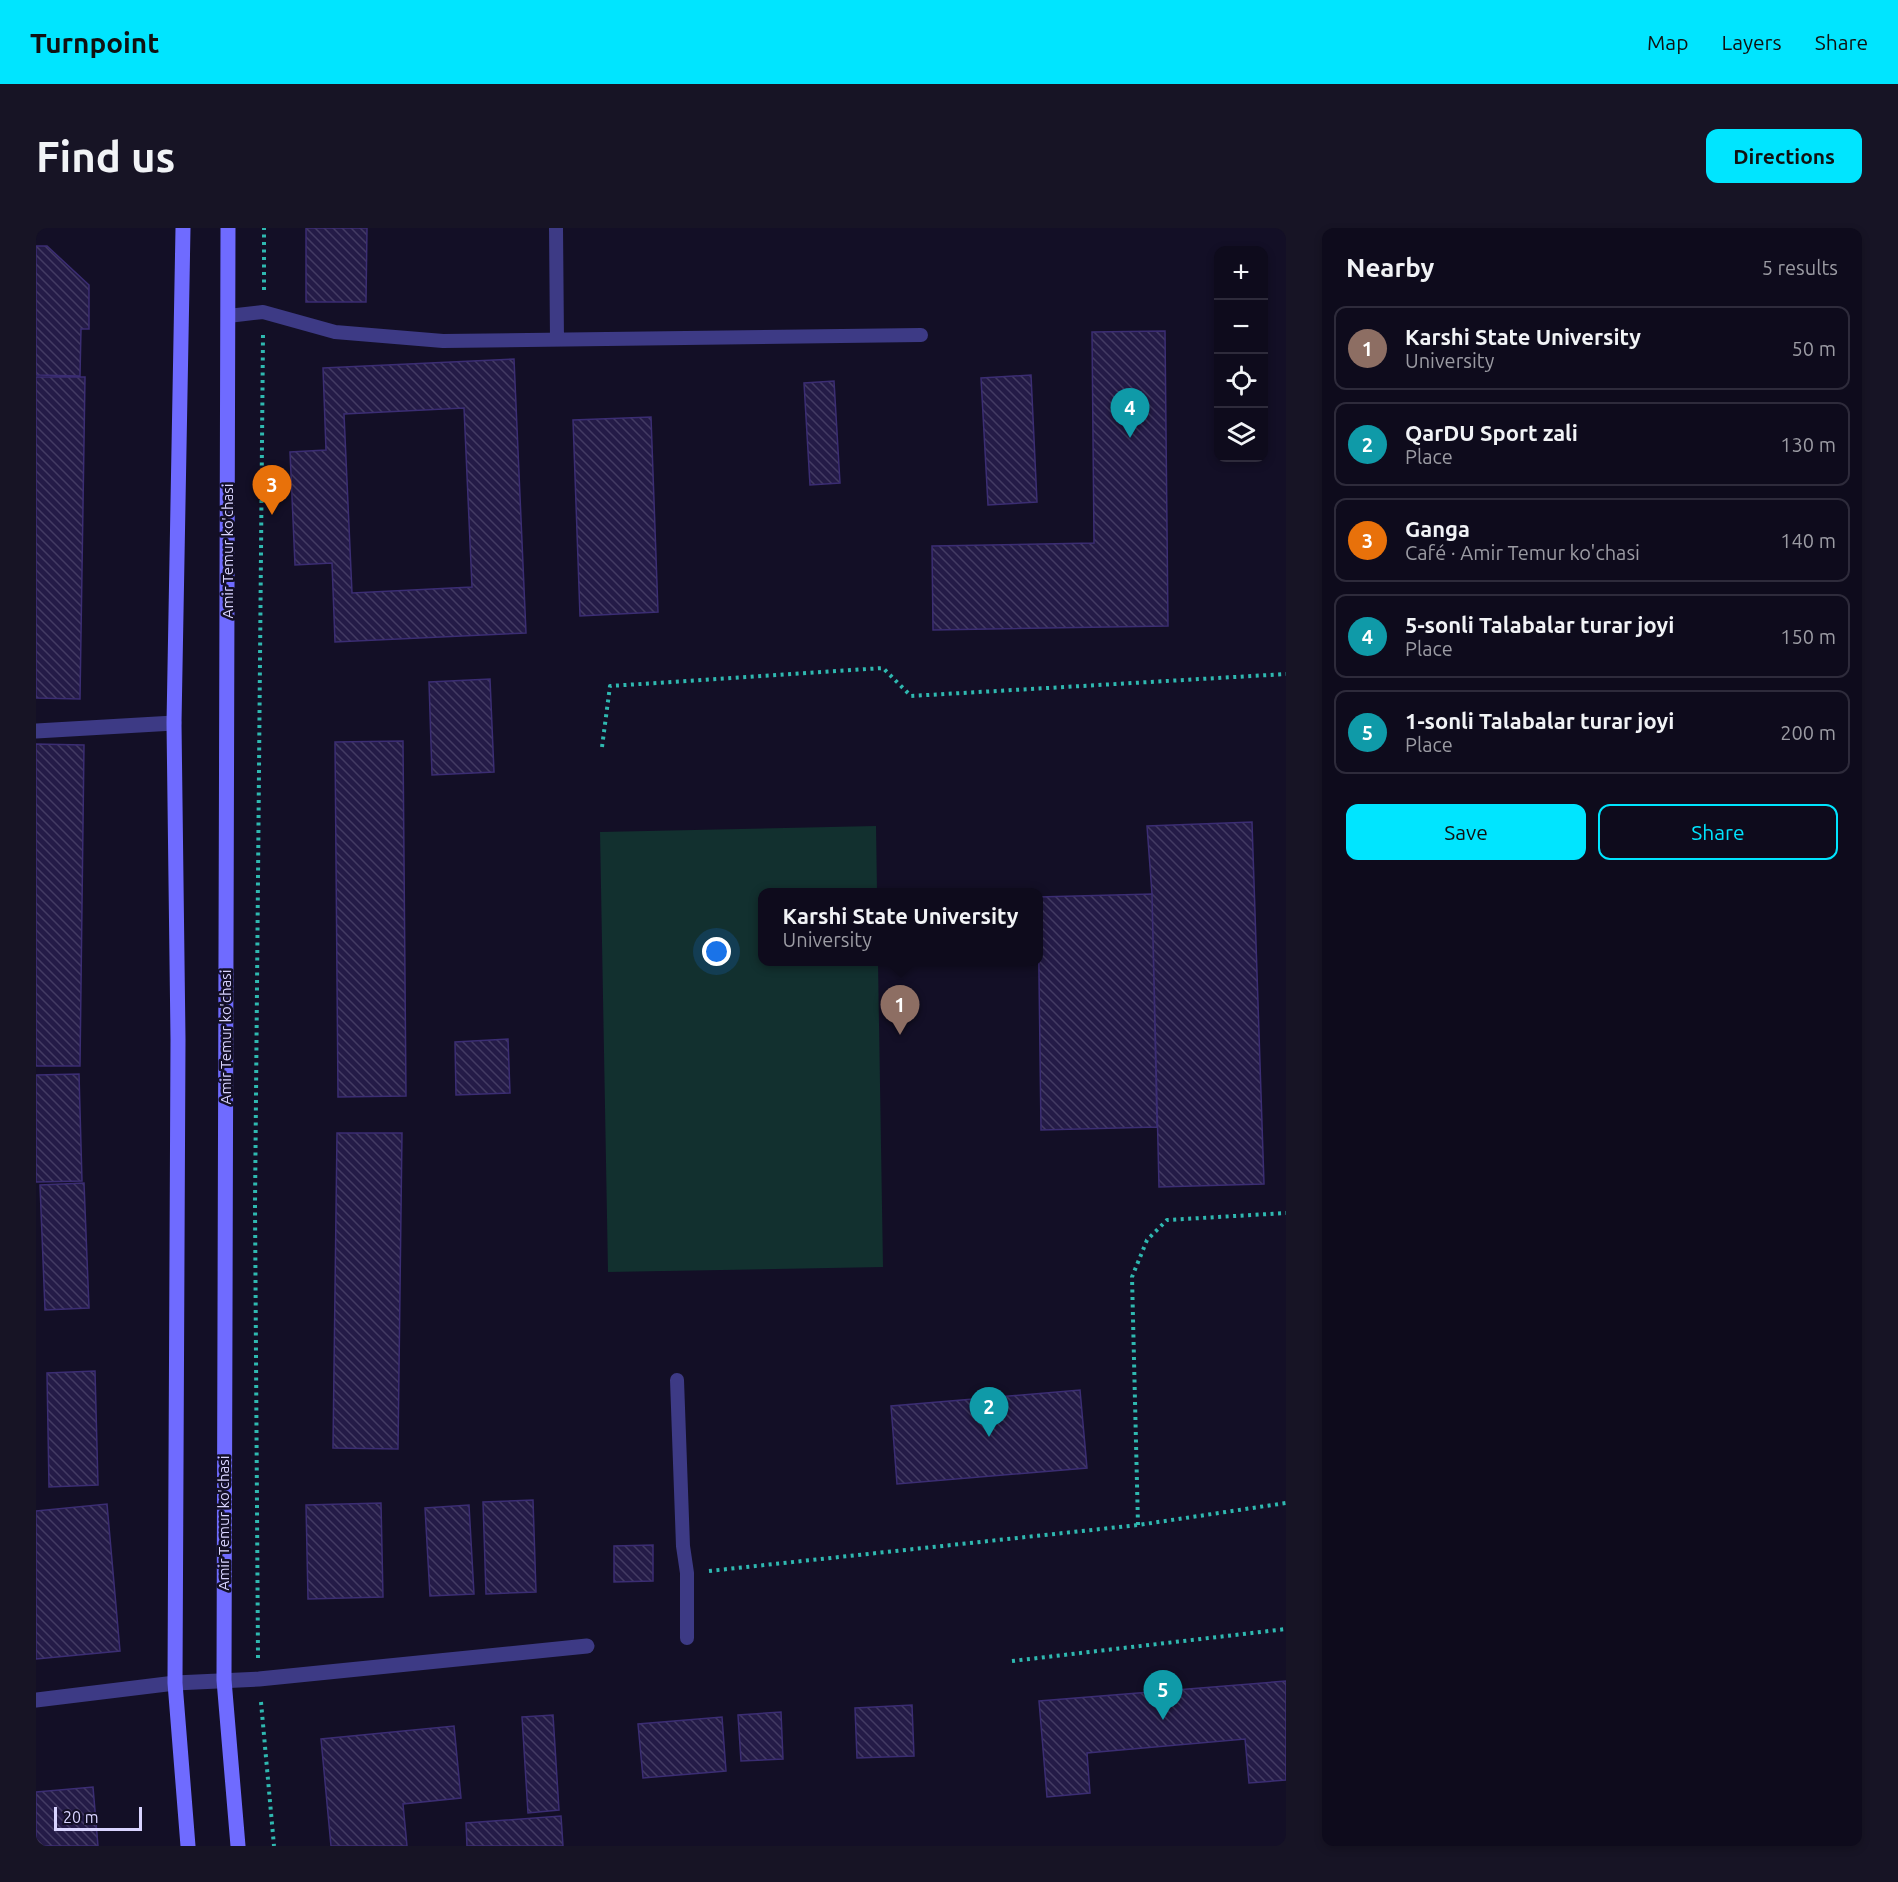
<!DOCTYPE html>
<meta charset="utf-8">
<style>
body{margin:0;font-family:Ubuntu,sans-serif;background:#171425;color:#f1f3f6}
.controls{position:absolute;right:18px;top:18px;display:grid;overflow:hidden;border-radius:12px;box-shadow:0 3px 9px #0003}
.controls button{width:54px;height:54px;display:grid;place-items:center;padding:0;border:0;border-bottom:2px solid #2e2b3b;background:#0e0b1c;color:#f1f3f6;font:30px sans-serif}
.scale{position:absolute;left:18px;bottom:15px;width:88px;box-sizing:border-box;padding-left:6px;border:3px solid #d9d4ff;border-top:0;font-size:16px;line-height:21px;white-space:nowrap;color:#d9d4ff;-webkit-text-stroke:4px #130f26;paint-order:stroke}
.you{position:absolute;left:681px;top:724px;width:21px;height:21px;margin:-15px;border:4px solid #fff;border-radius:50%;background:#1a73e8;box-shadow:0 0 0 9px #1a73e833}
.badge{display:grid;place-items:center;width:39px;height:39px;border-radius:50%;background:#00e5ff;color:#fff;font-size:20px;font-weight:700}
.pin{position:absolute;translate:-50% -50px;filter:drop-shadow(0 2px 3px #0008)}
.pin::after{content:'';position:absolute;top:32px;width:21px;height:18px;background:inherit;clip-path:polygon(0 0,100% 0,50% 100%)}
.popup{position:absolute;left:722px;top:660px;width:285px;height:78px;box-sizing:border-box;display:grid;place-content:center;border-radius:12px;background:#0e0b1c;filter:drop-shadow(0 2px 4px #0005);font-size:20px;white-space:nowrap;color:#9b9ba3}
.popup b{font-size:22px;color:#f1f3f6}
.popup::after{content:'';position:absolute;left:50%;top:100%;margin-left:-12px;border:12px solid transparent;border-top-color:#0e0b1c}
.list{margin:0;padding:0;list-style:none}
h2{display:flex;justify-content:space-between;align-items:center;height:78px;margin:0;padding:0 24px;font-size:26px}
h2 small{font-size:20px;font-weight:400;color:#9b9ba3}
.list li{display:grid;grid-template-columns:39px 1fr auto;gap:18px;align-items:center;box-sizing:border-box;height:84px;margin:0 12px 12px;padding:0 12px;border:2px solid #2e2b3b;border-radius:12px}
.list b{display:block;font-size:22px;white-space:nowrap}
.list p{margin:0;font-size:20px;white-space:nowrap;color:#9b9ba3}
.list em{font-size:20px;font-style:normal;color:#9b9ba3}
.actions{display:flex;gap:12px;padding:18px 24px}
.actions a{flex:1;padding:14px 0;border:2px solid #00e5ff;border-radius:12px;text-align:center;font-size:21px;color:#00e5ff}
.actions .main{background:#00e5ff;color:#111}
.icon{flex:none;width:33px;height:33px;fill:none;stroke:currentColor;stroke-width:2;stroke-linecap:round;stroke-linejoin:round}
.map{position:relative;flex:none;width:1250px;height:1618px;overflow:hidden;border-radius:12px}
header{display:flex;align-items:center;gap:36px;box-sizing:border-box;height:84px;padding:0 30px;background:#00e5ff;color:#111}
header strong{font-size:28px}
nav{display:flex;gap:33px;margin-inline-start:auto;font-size:21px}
.intro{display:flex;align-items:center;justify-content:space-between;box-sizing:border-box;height:144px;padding:0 36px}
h1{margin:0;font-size:42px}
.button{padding:15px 27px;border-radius:12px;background:#00e5ff;color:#111;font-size:21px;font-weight:700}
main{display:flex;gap:36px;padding:0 36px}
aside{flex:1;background:#0e0b1c;border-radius:12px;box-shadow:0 3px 9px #0003}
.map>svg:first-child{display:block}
</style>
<header>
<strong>Turnpoint</strong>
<nav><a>Map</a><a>Layers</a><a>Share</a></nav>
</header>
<div class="intro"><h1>Find us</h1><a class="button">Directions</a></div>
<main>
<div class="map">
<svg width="1250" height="1618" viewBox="0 0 1250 1618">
<defs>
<pattern id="building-back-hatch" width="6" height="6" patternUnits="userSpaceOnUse" patternTransform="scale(1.5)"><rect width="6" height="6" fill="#241b47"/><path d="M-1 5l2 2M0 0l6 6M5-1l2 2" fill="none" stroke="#433b63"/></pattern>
</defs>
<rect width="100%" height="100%" fill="#130f26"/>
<path fill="#12302f" d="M840,598L841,664H726V734H842L847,1039L572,1044L564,604Z"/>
<path fill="url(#building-back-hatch)" stroke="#3b2d73" stroke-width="1.5" fill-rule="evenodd" d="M270,0H331L330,74H270Z
M0,18H11L53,57V101H45L44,148L0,147Z
M1129,103L1132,398L897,402L896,318L1058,315L1056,104Z
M478,131L490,405L299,414L296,335L259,337L254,224L290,222L287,140ZM428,180L436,359L316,365L308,186Z
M995,147L1001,274L952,277L945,150Z
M0,149H49L44,471L0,470Z
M798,153L804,255L774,257L768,155Z
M615,189L622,384L544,388L537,192Z
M454,451L458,544L396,547L393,454Z
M367,513L370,868L302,869L299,514Z
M0,516L48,517L44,838H0Z
M1216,594L1228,956L1123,959L1116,666L1111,598Z
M1116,666L1121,899L1005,902L1002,669Z
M472,811L474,865L420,867L419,814Z
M43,846L46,953L0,954V847Z
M301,905H366L362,1221L297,1220Z
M48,955L53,1080L9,1082L4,957Z
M59,1143L62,1257L13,1259L11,1145Z
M1044,1162L1051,1240L861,1256L855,1178Z
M497,1272L500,1364L450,1366L447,1274Z
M345,1275L347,1369L272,1371L270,1277Z
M71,1276L84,1423L0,1431V1283Z
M433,1277L438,1366L394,1368L389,1280Z
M617,1317V1353L578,1354V1318Z
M1250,1453V1552L1213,1555L1209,1511L1051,1525L1054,1565L1011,1569L1003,1473Z
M876,1477L878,1528L821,1530L819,1480Z
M745,1484L747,1531L705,1533L702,1487Z
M517,1487L523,1582L492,1585L486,1489Z
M686,1489L690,1543L607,1550L602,1496Z
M418,1498L425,1570L367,1576L371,1618H295L285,1511Z
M57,1559L62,1618H0V1564Z
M525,1588L527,1618H431L430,1595Z"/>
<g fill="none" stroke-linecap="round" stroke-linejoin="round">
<path stroke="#2fb8b0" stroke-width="4" stroke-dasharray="3 4.5" stroke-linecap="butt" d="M228,62V0
M566,519L574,458L847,440L875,468L1250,446
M1102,1297L1096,1049L1111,1012L1131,992L1250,985
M673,1343L1102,1297L1250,1275
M222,1430L219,977L227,106
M976,1433L1250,1401
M225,1474L238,1618"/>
<path stroke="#3d3a85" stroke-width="14" d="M520,0L521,111
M192,88L227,84L299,104L407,113L885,107
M641,1152L647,1318L651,1345V1410"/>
<path stroke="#3d3a85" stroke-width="15" d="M0,503L138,495
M0,1472L139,1455L223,1451L551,1418"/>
<path stroke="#6f6bff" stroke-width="15" d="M147,0L138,495L142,811L139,1455L152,1618
M192,0L188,1452L202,1618"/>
</g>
<g text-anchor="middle" stroke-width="5" stroke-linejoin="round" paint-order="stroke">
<g font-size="15" fill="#d9d4ff" stroke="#130f26">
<text transform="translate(192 323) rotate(-90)" y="5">Amir Temur ko'chasi</text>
<text transform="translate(190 809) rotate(-90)" y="5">Amir Temur ko'chasi</text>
<text transform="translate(188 1295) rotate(-90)" y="5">Amir Temur ko'chasi</text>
</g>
</g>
</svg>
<div class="controls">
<button>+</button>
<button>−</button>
<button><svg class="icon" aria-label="locate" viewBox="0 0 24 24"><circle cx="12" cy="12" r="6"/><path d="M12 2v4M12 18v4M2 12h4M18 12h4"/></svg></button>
<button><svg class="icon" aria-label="layers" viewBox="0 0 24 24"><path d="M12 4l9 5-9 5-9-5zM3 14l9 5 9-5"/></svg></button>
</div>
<div class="scale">20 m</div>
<div class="you"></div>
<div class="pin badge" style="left:864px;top:807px;background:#8d6e63">1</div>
<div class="popup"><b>Karshi State University</b>University</div>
<div class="pin badge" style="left:953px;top:1209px;background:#0f9aa8">2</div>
<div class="pin badge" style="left:236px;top:287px;background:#e8710a">3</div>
<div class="pin badge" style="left:1094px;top:210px;background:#0f9aa8">4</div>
<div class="pin badge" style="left:1127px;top:1492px;background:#0f9aa8">5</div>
</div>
<aside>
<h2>Nearby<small>5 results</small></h2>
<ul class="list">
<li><span class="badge" style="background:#8d6e63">1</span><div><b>Karshi State University</b><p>University</p></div><em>50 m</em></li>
<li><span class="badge" style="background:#0f9aa8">2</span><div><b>QarDU Sport zali</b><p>Place</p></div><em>130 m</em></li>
<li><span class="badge" style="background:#e8710a">3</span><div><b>Ganga</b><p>Café · Amir Temur ko'chasi</p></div><em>140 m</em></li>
<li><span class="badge" style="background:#0f9aa8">4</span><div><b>5-sonli Talabalar turar joyi</b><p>Place</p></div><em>150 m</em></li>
<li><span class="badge" style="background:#0f9aa8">5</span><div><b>1-sonli Talabalar turar joyi</b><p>Place</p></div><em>200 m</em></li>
</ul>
<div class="actions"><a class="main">Save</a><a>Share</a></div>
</aside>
</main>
